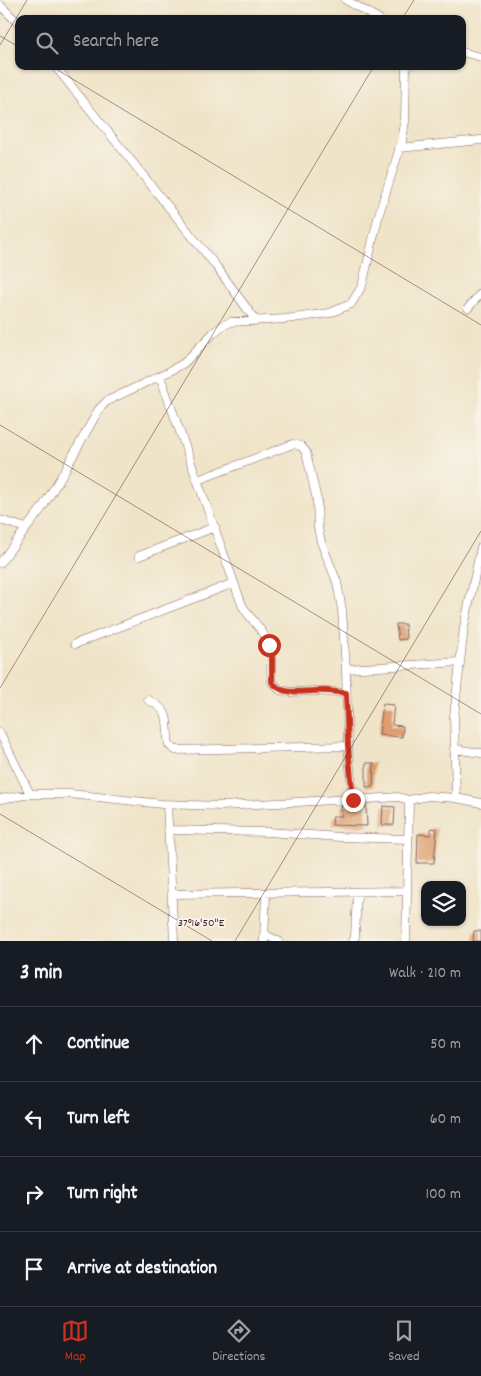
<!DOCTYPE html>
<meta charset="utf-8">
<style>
body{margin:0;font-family:Dekko,sans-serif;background:#20242c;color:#f1f3f6}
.controls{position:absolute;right:15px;bottom:15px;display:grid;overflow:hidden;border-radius:10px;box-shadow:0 1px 4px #0004}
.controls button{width:45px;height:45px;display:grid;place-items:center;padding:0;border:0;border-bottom:1px solid #363941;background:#171b24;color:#f1f3f6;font:25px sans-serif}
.stop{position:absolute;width:15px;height:15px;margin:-11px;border:4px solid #c8321e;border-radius:50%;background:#fff}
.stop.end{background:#c8321e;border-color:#fff;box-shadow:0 1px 5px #0008}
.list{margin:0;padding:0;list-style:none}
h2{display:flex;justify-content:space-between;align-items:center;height:65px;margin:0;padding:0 20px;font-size:21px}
h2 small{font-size:16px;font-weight:400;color:#9ea1a6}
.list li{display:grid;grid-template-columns:32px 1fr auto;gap:15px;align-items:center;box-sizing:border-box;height:75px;padding:0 20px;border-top:1px solid #363941}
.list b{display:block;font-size:19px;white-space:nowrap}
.list em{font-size:16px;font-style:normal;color:#9ea1a6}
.icon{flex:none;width:28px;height:28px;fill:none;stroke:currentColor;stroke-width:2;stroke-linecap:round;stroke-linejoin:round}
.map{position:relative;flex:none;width:481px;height:941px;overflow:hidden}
.search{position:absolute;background:#171b24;box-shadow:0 1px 4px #0004;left:15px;right:15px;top:15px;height:55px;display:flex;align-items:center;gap:12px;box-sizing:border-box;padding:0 18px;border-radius:10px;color:#9ea1a6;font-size:19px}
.sheet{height:365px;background:#171b24}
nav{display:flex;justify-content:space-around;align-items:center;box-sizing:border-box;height:70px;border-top:1px solid #363941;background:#171b24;font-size:14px;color:#9ea1a6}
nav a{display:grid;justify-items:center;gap:2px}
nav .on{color:#c8321e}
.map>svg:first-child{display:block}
</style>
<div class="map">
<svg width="481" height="941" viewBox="0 0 481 941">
<rect width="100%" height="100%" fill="#f7f3e8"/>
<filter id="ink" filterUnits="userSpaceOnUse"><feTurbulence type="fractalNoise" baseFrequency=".02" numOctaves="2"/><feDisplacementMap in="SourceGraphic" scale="10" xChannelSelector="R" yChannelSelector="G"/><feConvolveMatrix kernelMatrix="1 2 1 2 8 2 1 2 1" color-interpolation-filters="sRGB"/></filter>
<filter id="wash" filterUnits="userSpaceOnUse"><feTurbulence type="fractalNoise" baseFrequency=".0096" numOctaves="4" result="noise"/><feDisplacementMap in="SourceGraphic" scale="20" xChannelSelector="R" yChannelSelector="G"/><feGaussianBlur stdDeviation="1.12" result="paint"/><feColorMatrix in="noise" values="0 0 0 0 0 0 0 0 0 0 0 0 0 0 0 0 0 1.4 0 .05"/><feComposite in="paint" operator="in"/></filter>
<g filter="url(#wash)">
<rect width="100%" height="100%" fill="#f0e4c8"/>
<g id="blocks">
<path fill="#de9e6e" d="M396,624H405L406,639L398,640Z
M383,704L394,705L392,725L403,726L402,737L379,735Z
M366,763H374L373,787H366Z
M366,805L367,826L332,825L333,816H342L341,806Z
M383,806L395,807L394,825H382Z
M431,828L437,829L434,863H417L418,834L431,835Z
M474,931H481V941H473Z"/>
</g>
</g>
<g filter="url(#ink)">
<use href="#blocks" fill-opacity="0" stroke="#846462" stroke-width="1"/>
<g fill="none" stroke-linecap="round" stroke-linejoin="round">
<g stroke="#846462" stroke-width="9">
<path id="minor" d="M346,0L379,19
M0,5L19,24
M462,52L481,57
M55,66L216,266L256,321
M399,148L481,140
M468,308L481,293
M160,376L242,605C250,619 264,630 269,645C273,657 270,670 272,682L280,690L291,692L314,691L346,693
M198,480L293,444L301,446L306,452L317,500L318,528L321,542L337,582L342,610L346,669L348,746L353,800
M0,520L26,528
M139,556L215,527
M0,563L42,508L65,470L99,409L107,401L170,371L184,363L213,333L222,326L231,322L286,319L330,313L351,304L362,286L379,214L402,141L405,122L406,66
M75,644L234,583
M346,669L460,662
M148,700C174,712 165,723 169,745L175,750L348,746
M0,733L30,794
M454,749L481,753
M456,798L454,716L464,627L481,547
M0,799L32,794H70L162,804L221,806L335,800H353L398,797L409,800L428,796L456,798L481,803
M167,804L174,941
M169,830L268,832L340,837L408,839
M172,894L407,891
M264,934L278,941
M264,941L266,893
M353,941L355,937L357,892
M406,941L409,800"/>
</g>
<use href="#minor" stroke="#fff" stroke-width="8"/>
</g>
</g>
<g fill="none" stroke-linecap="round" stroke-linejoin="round" filter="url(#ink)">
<path stroke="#c8321e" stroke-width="6" d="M269,645L272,658V682C283,696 298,691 313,691C324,690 335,692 346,693L348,746L353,800"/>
</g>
<path fill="none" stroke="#4a1f2b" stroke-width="1" stroke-opacity="0.45" d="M402,19L414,0M0,36L19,47M0,45L27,0M51,66L481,325M0,425L481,714M0,688L374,66M0,814L212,941M235,941L481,531"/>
<g font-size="12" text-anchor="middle" fill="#4a1f2b" stroke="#f7f3e8" stroke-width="4" stroke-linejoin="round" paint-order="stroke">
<text x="201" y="926">37°16'50"E</text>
</g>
</svg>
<div class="controls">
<button><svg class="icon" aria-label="layers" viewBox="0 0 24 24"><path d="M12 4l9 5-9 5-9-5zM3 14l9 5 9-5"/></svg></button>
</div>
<div class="stop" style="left:269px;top:645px"></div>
<div class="stop end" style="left:353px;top:800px"></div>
<div class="search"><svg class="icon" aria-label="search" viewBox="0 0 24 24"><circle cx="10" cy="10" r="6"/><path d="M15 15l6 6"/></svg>Search here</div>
</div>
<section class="sheet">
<h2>3 min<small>Walk · 210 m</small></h2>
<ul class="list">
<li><svg class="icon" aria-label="ahead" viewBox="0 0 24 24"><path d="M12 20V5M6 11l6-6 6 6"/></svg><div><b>Continue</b></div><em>50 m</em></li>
<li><svg class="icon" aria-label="left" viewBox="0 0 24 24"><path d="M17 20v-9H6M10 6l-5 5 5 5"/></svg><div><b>Turn left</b></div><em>60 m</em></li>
<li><svg class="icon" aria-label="right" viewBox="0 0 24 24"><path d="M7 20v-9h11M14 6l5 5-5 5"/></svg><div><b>Turn right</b></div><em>100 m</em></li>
<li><svg class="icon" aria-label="arrive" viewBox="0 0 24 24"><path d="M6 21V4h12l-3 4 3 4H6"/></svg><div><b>Arrive at destination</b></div></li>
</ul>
</section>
<nav>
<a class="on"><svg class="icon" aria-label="map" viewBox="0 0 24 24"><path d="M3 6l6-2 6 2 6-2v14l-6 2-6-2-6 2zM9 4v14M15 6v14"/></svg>Map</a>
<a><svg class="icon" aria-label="directions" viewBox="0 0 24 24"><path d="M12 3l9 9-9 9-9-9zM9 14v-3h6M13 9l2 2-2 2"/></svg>Directions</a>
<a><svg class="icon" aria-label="saved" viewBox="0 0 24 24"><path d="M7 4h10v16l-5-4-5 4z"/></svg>Saved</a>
</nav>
